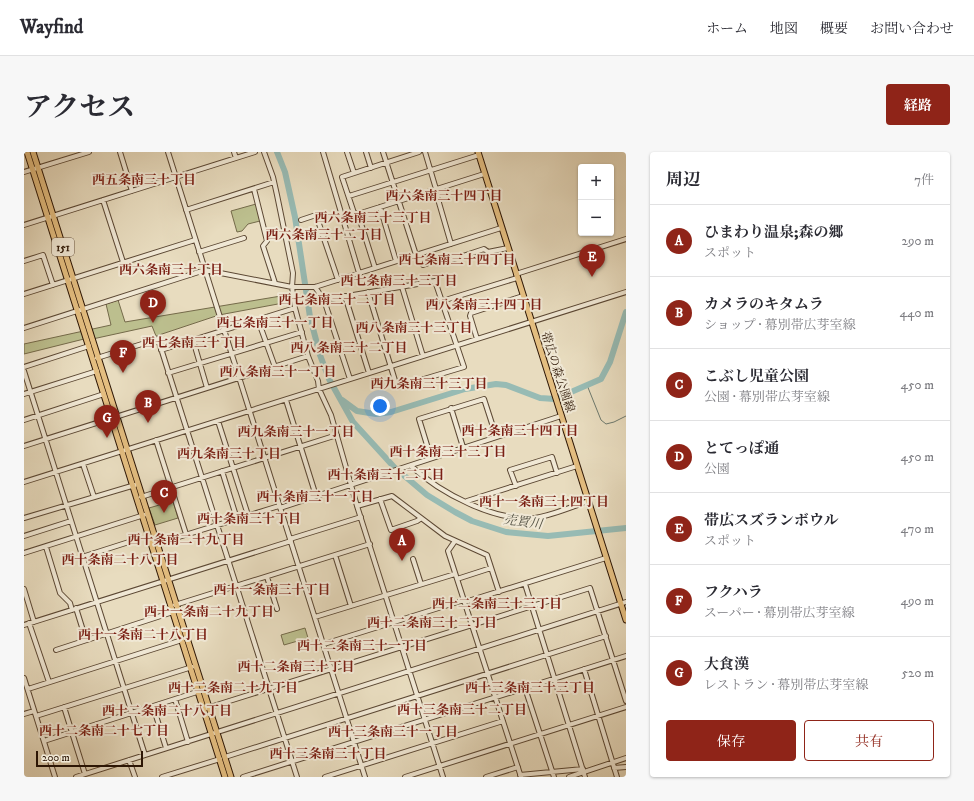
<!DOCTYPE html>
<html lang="ja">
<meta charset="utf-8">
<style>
body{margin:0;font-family:"IM FELL DW Pica","Noto Serif JP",serif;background:#f7f7f7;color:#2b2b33}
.controls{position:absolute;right:12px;top:12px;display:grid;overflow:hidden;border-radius:4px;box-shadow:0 1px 3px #0004}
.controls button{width:36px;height:36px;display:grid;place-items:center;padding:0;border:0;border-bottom:1px solid #e1e1e2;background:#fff;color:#2b2b33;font:20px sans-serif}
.scale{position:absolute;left:12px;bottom:10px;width:107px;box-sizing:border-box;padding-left:4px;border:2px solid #2d1605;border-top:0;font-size:11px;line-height:14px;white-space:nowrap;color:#2d1605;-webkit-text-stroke:3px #f0e8d5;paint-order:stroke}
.you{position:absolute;left:356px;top:254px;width:14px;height:14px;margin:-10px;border:3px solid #fff;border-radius:50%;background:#1a73e8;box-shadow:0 0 0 6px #1a73e833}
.badge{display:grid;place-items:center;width:26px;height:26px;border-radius:50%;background:#8f2418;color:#fff;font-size:13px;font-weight:700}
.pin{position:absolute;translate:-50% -33px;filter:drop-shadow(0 1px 2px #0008)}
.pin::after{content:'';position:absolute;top:21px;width:14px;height:12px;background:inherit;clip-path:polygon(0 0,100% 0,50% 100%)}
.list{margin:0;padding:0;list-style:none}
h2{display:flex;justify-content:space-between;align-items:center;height:52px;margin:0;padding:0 16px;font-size:17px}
h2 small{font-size:13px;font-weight:400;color:#7c7c81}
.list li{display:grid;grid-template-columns:26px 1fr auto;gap:12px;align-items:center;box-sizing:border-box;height:72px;padding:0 16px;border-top:1px solid #e1e1e2}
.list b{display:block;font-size:15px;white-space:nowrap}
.list p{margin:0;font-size:13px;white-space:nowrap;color:#7c7c81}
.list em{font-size:13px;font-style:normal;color:#7c7c81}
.actions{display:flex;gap:8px;padding:12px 16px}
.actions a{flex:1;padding:9px 0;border:1px solid #8f2418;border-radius:4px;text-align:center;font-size:14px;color:#8f2418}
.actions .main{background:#8f2418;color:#fff}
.map{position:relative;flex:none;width:602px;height:625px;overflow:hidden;border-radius:4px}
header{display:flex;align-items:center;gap:24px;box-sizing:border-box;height:56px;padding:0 20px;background:#fff;border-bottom:1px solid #e1e1e2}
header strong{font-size:19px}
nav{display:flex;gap:22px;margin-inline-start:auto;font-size:14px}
.intro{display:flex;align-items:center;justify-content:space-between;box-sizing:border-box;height:96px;padding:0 24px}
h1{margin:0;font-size:28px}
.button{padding:10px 18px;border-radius:4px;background:#8f2418;color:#fff;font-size:14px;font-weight:700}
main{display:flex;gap:24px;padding:0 24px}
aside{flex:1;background:#fff;border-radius:4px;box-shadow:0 1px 3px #0004}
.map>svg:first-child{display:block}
</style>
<header>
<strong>Wayfind</strong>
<nav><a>ホーム</a><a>地図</a><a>概要</a><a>お問い合わせ</a></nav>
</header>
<div class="intro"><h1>アクセス</h1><a class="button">経路</a></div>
<main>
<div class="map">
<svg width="602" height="625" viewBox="0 0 602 625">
<rect width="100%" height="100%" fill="#e8dcbf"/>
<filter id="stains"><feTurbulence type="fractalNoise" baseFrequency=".005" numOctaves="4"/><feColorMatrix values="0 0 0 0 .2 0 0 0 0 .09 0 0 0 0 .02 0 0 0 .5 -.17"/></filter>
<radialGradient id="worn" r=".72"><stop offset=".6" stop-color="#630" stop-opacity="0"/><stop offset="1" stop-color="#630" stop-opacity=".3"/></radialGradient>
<path fill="#bcbf8e" stroke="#746a4a" d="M232,52L236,69L224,72L218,79L213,80L207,59Z
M269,142L270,149L195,163L132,184L128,174L64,188L60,187L0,202V192L87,173L82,152L94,148L101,170Z
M149,349L154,366L131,373L125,356Z
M281,476L284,486L260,493L257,483Z"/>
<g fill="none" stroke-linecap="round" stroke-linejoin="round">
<path stroke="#6d796e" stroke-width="1" d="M563,233L577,268L582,272L590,270L602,264"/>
<path stroke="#97bbb4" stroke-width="6" d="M253,0L261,20L271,65L286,165L296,203L305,227L329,270L370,315L403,343L431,360L448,369L482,380L524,384L602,376
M318,248L333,259L352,262L367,260L441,237L472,232L482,233L516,246L531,247L577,227L586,210L602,160"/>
<g stroke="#5c4834" stroke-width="6">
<path id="minor" d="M96,0L108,39
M144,0L341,625
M210,0L212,6
M240,0L249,25L253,43L269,121L268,135L271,156L284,204L294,229L295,237L307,263L333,354L419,625
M299,0L335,121
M323,0L330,21
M342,0L347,16
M359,0L392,103
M401,0L412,37
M0,20L65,0
M230,37L243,89L239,94L251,131
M411,37L427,92
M325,44L455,3
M79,48L99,110
M356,55L372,109
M162,58L250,30
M334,62L330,61L318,25L395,0
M277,68L292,63L314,128
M0,73L231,0
M175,100L220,86
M394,102L399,113L419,106L424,109L460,97L464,100L484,96
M0,109L19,103L29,133
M351,116L334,62L460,22
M492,122L602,87
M291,135L300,148L411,129L440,215L373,235L344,140
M378,135L399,204
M0,142L171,88
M321,144L345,221
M300,148L326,227
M418,149L493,126
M234,168L251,215
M0,176L181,118L268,135H291L477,76
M453,187L446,164L447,161L499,144
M169,188L183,236
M137,198L271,156
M73,206L134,187L273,625
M0,215L65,194
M0,219L121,603
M144,221L278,180
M0,242L73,219
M262,248L292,344
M427,256L439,295
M0,268L80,242
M194,269L224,363
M132,288L162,382
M0,294L284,204
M407,306L395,267L460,247L472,284
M59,312L70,345
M387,314C416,341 471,370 511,366C529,363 548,355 564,349
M198,319L213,367
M0,330L602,140
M492,334L486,318L528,305L533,321
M117,345L313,283
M356,347L367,378L393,369L396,367
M443,349L553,314
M333,354L368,344L421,384L463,403L475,440
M256,356L537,264
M0,366L111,333
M0,384L47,369
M266,387L337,365
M431,389L424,399L497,625
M132,392L255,354
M22,395L36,441L46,451L48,458
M0,401L120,363
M311,403L327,454
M58,405L108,389
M389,407L397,432
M243,425L253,457
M433,427L467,416
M501,432L561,625
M0,437L10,470
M441,450L582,406
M151,453L346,392
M52,456L62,488
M291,465L431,422
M5,471L25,530
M0,473L267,389
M300,492L440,448
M32,498L152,459
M560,517L593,625
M0,526L31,625
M501,536L530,625
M4,537L158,488
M151,547L164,590
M129,554L142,596
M40,555L61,622
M183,556L566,436L602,549
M0,562L10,559
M12,564L168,515
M20,589L176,539
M201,605L582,484
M105,608L111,625
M590,616L602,615
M496,623L559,617
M52,625L602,450
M138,625L196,607
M219,625L602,504
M301,625L479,569
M381,625L602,555
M462,625L494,615
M545,625L602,606"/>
</g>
<g stroke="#2d1605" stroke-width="7">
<path id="major" d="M3,0L201,625
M9,0L207,625
M454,0L602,468"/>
</g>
<use href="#minor" stroke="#f0e8d5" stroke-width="4"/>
<use href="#major" stroke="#e4be80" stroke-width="5"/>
</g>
<g text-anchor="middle" stroke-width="4" stroke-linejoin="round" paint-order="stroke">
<rect fill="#f0e8d5" stroke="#685543" stroke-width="1" x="28" y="86" width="22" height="18" rx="3"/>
<g font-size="11" font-weight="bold" fill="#2d1605">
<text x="39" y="99">151</text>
</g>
<g font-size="12" fill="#2d1605" stroke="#f0e8d5">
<text transform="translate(534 220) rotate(72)" y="4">帯広の森公園線</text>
</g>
<g font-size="13" font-weight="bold" fill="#7a1f14" stroke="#f0e8d5">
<text x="120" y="32">西五条南三十丁目</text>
<text x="420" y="48">西六条南三十四丁目</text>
<text x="349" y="70">西六条南三十三丁目</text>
<text x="300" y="87">西六条南三十二丁目</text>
<text x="433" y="112">西七条南三十四丁目</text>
<text x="147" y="122">西六条南三十丁目</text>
<text x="375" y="133">西七条南三十三丁目</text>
<text x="313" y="152">西七条南三十二丁目</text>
<text x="460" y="157">西八条南三十四丁目</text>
<text x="251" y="175">西七条南三十一丁目</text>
<text x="390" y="180">西八条南三十三丁目</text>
<text x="170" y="195">西七条南三十丁目</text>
<text x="325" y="200">西八条南三十二丁目</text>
<text x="254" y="224">西八条南三十一丁目</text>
<text x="405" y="236">西九条南三十三丁目</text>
<text x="496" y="283">西十条南三十四丁目</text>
<text x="272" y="284">西九条南三十一丁目</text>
<text x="424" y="304">西十条南三十三丁目</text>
<text x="205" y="306">西九条南三十丁目</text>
<text x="362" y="327">西十条南三十二丁目</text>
<text x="291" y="349">西十条南三十一丁目</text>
<text x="520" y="354">西十一条南三十四丁目</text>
<text x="225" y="371">西十条南三十丁目</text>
<text x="162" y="392">西十条南二十九丁目</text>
<text x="96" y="412">西十条南二十八丁目</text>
<text x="248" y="442">西十一条南三十丁目</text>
<text x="473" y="456">西十二条南三十三丁目</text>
<text x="185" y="464">西十一条南二十九丁目</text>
<text x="408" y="475">西十二条南三十二丁目</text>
<text x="119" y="487">西十一条南二十八丁目</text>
<text x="338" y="498">西十二条南三十一丁目</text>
<text x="272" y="519">西十二条南三十丁目</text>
<text x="209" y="540">西十二条南二十九丁目</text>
<text x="506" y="540">西十三条南三十三丁目</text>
<text x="438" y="562">西十三条南三十二丁目</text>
<text x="143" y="563">西十二条南二十八丁目</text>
<text x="80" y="583">西十二条南二十七丁目</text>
<text x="369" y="584">西十三条南三十一丁目</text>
<text x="304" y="606">西十三条南三十丁目</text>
</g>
<g font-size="13" font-style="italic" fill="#525042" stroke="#f0e8d5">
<text transform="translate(499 369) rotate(8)" y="5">売買川</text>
</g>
</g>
<rect width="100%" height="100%" filter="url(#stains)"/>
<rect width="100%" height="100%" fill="url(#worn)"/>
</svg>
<div class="controls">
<button>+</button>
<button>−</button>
</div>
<div class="scale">200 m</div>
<div class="you"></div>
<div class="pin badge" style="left:378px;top:409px">A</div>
<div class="pin badge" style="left:124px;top:271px">B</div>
<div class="pin badge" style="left:140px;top:361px">C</div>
<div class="pin badge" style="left:129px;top:171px">D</div>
<div class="pin badge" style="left:568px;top:125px">E</div>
<div class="pin badge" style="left:99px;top:221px">F</div>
<div class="pin badge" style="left:83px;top:286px">G</div>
</div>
<aside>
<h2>周辺<small>7件</small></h2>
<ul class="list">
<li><span class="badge">A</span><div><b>ひまわり温泉;森の郷</b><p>スポット</p></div><em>290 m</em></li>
<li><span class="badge">B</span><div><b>カメラのキタムラ</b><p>ショップ · 幕別帯広芽室線</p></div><em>440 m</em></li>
<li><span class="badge">C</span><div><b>こぶし児童公園</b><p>公園 · 幕別帯広芽室線</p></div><em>450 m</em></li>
<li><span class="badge">D</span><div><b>とてっぽ通</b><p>公園</p></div><em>450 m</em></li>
<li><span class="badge">E</span><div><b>帯広スズランボウル</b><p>スポット</p></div><em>470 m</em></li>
<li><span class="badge">F</span><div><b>フクハラ</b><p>スーパー · 幕別帯広芽室線</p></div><em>490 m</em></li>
<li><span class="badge">G</span><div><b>大食漢</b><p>レストラン · 幕別帯広芽室線</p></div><em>520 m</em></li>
</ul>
<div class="actions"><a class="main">保存</a><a>共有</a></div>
</aside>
</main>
